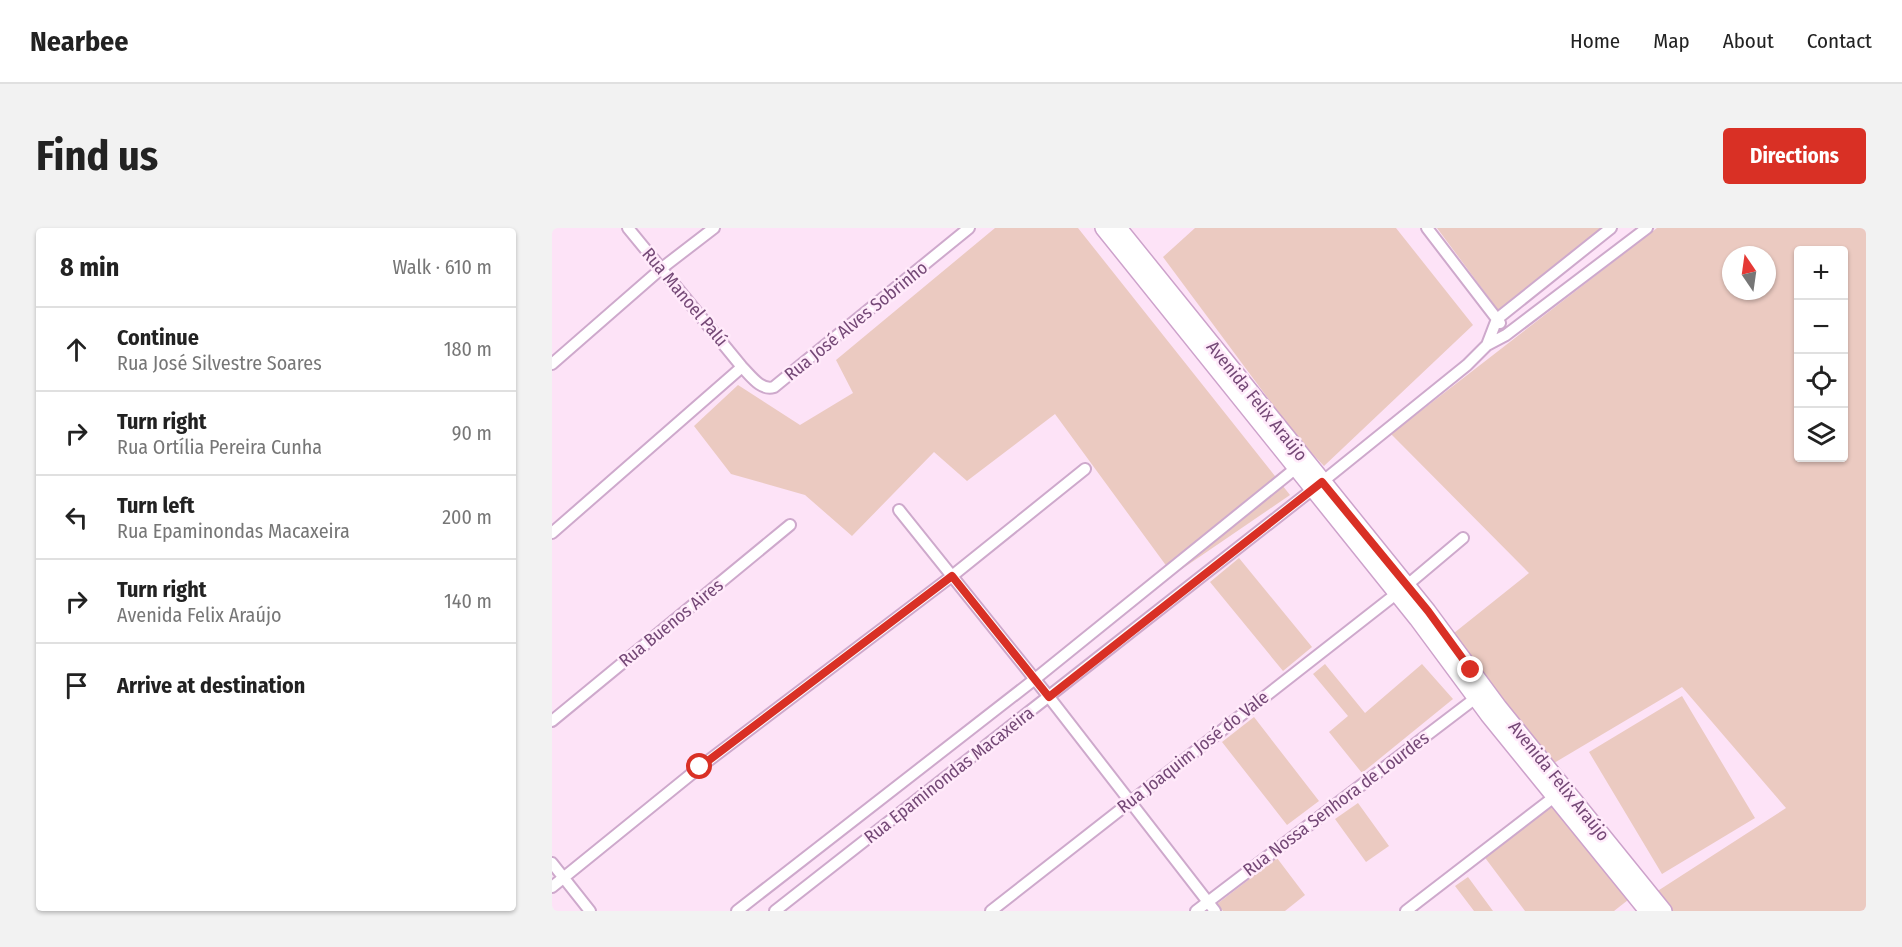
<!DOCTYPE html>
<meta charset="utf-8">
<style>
body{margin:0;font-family:"Fira Sans Condensed",sans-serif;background:#f2f2f2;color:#222}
.controls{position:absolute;right:18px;top:18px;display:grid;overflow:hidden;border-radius:6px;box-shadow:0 2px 4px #0004}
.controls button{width:54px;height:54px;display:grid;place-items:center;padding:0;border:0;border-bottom:2px solid #e0e0e0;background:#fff;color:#222;font:30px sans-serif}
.compass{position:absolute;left:1170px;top:18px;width:54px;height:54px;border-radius:50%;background:#fff;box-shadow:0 2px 4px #0004;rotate:347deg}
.stop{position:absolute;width:18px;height:18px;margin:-14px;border:4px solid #d93025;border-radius:50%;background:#fff}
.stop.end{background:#d93025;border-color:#fff;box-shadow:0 2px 6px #0008}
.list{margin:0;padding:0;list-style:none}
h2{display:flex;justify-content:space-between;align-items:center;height:78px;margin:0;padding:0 24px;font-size:26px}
h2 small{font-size:20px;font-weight:400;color:#767676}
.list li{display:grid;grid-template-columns:39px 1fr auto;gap:18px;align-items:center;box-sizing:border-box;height:84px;padding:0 24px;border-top:2px solid #e0e0e0}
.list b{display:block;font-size:22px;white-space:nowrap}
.list p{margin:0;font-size:20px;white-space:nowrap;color:#767676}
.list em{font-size:20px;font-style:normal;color:#767676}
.icon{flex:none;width:33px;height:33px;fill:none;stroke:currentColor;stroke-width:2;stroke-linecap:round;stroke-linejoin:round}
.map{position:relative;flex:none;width:1314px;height:683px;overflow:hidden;border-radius:6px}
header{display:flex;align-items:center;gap:36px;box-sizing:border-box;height:84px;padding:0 30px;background:#fff;border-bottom:2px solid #e0e0e0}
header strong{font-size:28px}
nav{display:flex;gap:33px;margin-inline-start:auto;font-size:21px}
.intro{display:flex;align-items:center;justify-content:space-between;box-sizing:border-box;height:144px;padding:0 36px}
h1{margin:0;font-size:42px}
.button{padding:15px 27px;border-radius:6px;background:#d93025;color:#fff;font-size:21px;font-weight:700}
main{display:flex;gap:36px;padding:0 36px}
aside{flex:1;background:#fff;border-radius:6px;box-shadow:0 2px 4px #0004}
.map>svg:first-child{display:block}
</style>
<header>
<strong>Nearbee</strong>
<nav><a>Home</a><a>Map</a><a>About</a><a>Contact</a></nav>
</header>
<div class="intro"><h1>Find us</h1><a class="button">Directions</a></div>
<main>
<aside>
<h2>8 min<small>Walk · 610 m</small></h2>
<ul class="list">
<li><svg class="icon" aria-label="ahead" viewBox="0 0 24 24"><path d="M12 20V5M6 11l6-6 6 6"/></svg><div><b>Continue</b><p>Rua José Silvestre Soares</p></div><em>180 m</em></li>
<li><svg class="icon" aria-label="right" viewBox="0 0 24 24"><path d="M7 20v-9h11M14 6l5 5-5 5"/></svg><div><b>Turn right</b><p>Rua Ortília Pereira Cunha</p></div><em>90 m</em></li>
<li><svg class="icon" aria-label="left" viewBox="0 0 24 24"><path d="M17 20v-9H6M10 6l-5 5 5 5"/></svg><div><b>Turn left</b><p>Rua Epaminondas Macaxeira</p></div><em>200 m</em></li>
<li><svg class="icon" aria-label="right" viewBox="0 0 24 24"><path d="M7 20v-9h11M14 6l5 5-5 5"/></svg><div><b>Turn right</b><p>Avenida Felix Araújo</p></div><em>140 m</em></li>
<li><svg class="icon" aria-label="arrive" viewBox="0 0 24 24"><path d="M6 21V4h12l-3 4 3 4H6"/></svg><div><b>Arrive at destination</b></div></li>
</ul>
</aside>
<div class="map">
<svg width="1314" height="683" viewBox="0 0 1314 683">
<rect width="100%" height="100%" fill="#fde3f7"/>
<path fill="#ebcac1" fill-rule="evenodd" d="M443,0H526L738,267L621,347L503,186L415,253L382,224L300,308L253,267L179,246L142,198L186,157L248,197L301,165L284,132Z
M643,0H844L921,97L772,238L747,212L611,29Z
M885,0H1050L946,82Z
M1105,0H1314V683H1093L1087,675L1234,580L1130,459L997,538L902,405L977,345L839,206ZM1246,22H1292V230H1246ZM1179,27H1215V63H1179Z
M687,330L760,419L731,443L658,354Z
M773,436L813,485L870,436L901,471L810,545L777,504L796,488L761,446Z
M1130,468L1203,590L1110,646L1037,524Z
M702,489L767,573L735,597L670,514Z
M1003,574L1076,672L1062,683H973L931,627Z
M806,575L837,618L814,634L783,591Z
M725,630L753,667L733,683H671L665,676Z
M916,649L941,683H922L903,658Z"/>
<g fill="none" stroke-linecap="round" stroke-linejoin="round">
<g stroke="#cea9cc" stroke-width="14">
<path id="street" d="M76,0L190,139C199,148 209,163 222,159L417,0
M875,0L948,95
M935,117L954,107L1095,0
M0,136L110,40L162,0
M347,282L497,469L663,683
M0,305L190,139
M854,358L911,310
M0,493L238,297
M0,635L38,683
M0,659L148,539L400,348L533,241
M185,683L483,451L749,236
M223,683L770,254L915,137L935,117L945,91L1059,0
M439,683L844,366
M644,683L925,469
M854,683L1006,566"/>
</g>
<g stroke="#cda2cb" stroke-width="18">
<path id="secondary" d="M551,0L865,391L936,487L1095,683
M567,0L876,383L947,479L1112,683"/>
</g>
<use href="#street" stroke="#fff" stroke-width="10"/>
<use href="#secondary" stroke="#fff" stroke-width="15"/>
</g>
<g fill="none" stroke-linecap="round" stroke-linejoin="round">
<path stroke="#d93025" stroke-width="8" d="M148,539L400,348L497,469L770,254L876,383L919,442"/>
</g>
<g text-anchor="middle" stroke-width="5" stroke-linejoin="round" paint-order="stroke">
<g font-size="18" fill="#744876" stroke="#ffeafa">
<text transform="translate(133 69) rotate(50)" y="6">Rua Manoel Palú</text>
<text transform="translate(304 93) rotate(-39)" y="6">Rua José Alves Sobrinho</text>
<text transform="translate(705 173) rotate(51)" y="6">Avenida Felix Araújo</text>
<text transform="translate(119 395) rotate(-39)" y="6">Rua Buenos Aires</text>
<text transform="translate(641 524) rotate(-38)" y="6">Rua Joaquim José do Vale</text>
<text transform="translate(397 547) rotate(-38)" y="6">Rua Epaminondas Macaxeira</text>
<text transform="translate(1007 553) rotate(51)" y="6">Avenida Felix Araújo</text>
<text transform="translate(784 576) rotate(-37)" y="6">Rua Nossa Senhora de Lourdes</text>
</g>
</g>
</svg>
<div class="controls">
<button>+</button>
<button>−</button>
<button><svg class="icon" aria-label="locate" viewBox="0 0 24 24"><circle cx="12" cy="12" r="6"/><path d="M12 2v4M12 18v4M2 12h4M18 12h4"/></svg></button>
<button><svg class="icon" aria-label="layers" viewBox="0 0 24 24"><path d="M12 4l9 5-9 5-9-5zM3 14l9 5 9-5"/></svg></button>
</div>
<svg class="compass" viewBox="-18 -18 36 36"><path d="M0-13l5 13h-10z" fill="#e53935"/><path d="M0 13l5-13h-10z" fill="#767676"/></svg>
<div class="stop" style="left:148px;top:539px"></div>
<div class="stop end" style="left:919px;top:442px"></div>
</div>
</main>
